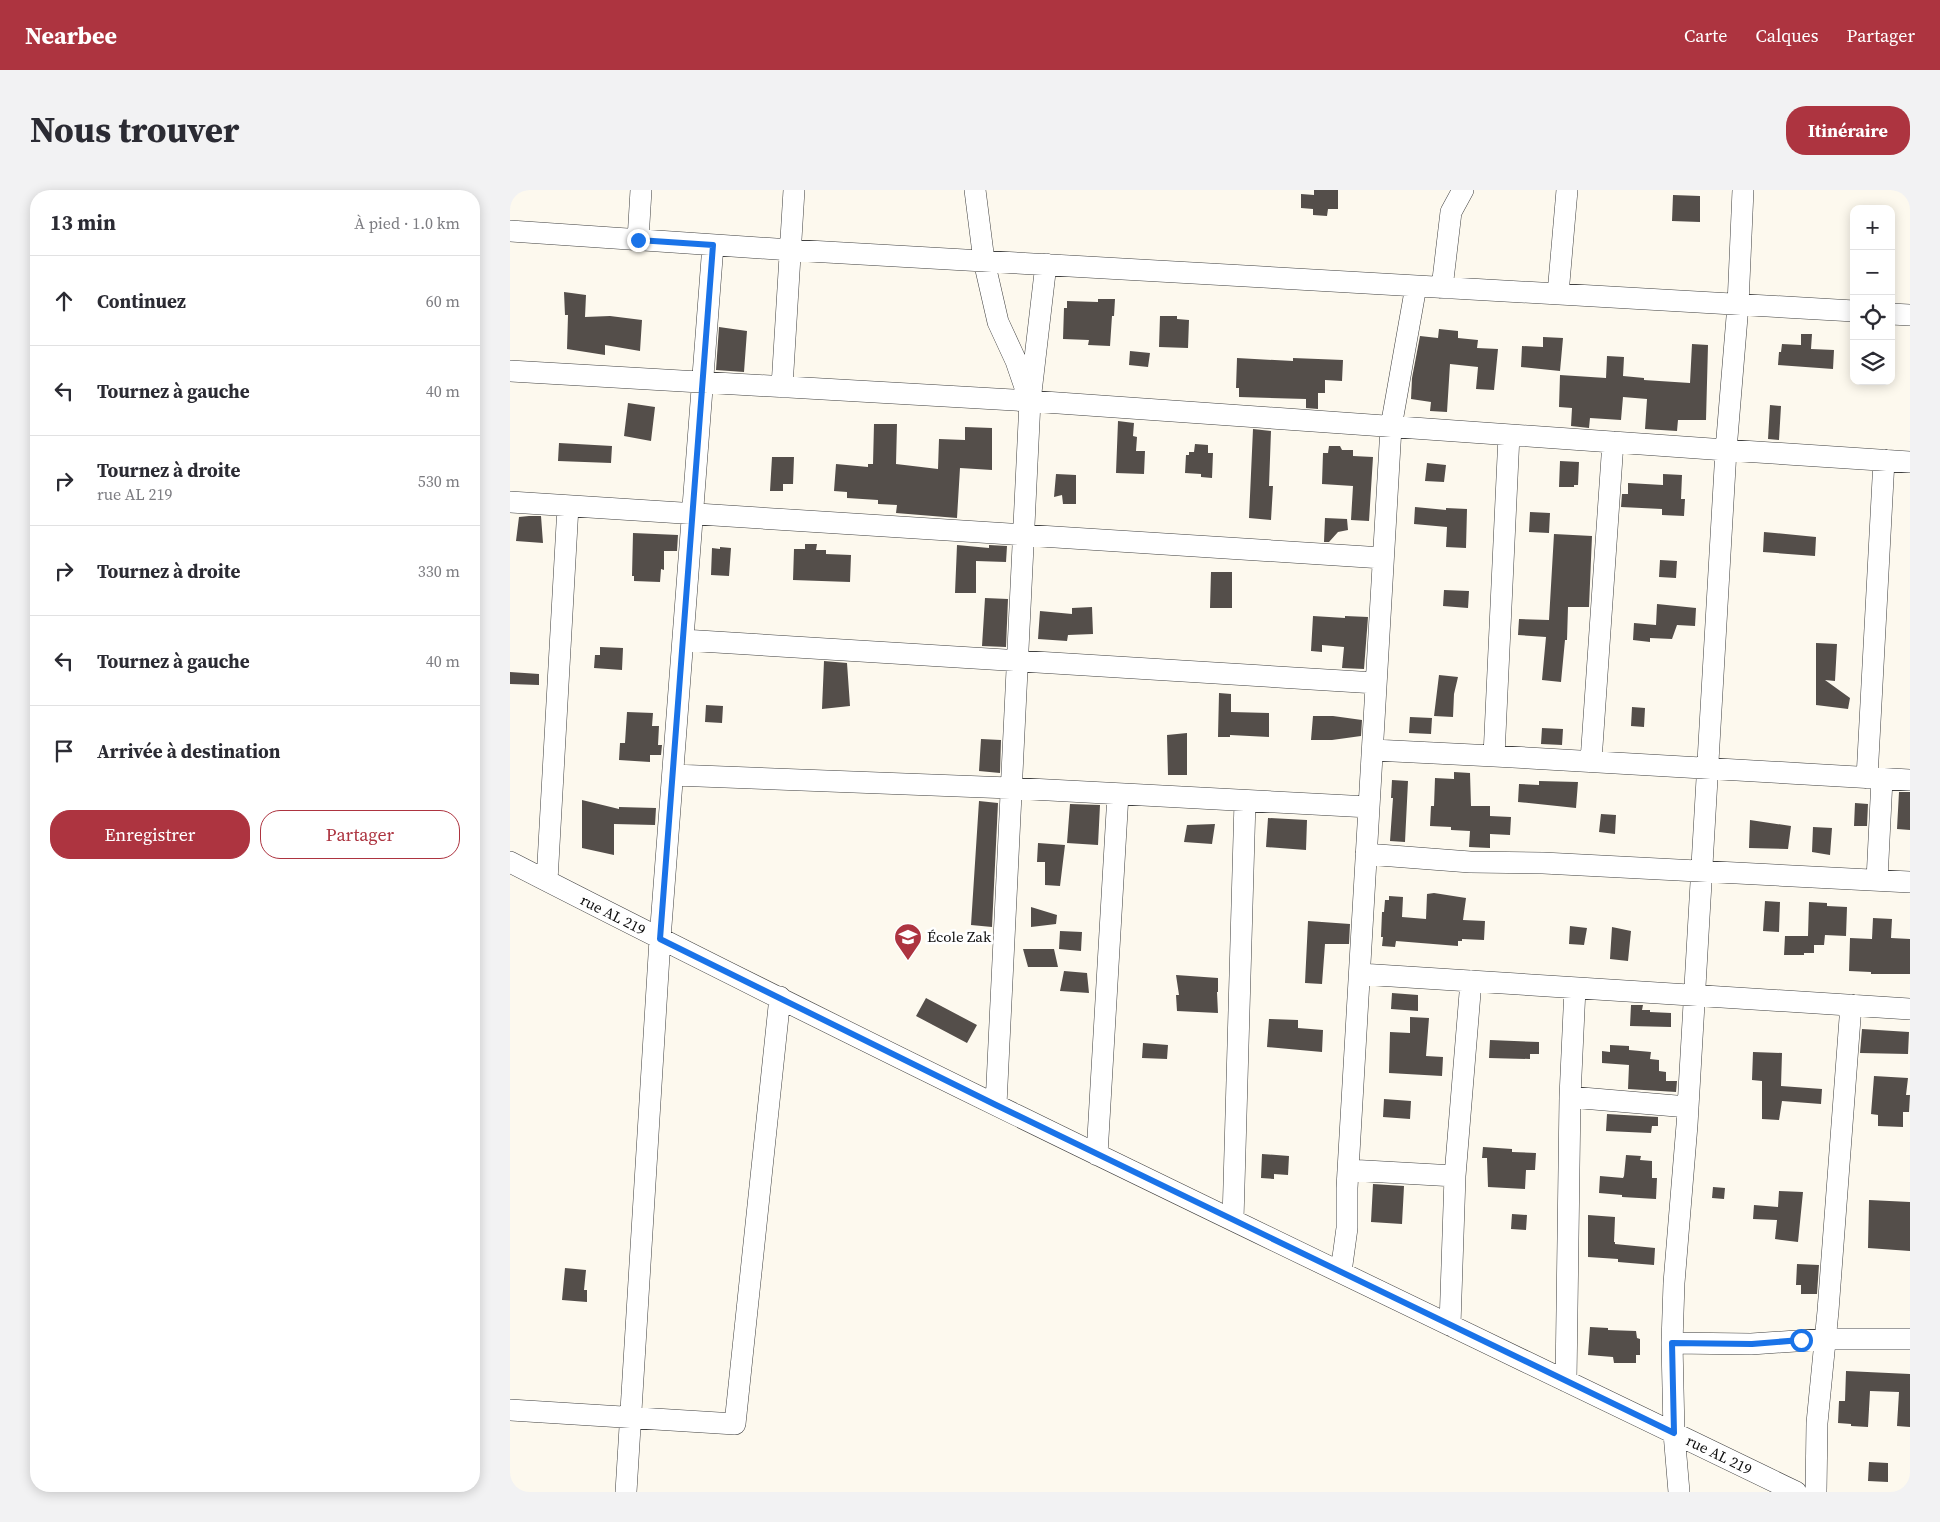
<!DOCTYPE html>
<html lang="fr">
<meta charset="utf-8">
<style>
body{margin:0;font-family:"Source Serif 4",serif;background:#f2f2f3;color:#2b2b33}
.controls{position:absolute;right:15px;top:15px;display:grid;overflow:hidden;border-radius:10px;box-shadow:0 2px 12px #0003}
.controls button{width:45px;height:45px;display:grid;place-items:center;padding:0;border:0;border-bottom:1px solid #e1e1e2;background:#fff;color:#2b2b33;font:25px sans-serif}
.stop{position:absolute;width:15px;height:15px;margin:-11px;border:4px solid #1a73e8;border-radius:50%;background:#fff}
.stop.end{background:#1a73e8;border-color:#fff;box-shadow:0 1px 5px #0008}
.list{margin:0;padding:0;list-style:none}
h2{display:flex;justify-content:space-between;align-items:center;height:65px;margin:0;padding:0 20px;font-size:21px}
h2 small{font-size:16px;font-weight:400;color:#7c7c81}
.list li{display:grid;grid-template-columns:32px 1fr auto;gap:15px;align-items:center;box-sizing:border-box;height:90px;padding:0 20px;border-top:1px solid #e1e1e2}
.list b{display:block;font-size:19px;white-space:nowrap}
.list p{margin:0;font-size:16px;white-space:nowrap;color:#7c7c81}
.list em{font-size:16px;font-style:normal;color:#7c7c81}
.actions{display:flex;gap:10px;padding:15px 20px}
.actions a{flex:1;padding:11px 0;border:1px solid #ad3440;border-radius:20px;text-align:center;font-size:18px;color:#ad3440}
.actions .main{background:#ad3440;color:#fff}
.icon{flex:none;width:28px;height:28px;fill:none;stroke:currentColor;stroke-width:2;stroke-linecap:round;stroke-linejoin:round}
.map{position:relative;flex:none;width:1400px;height:1302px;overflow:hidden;border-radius:20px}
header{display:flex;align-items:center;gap:30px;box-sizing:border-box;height:70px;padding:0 25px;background:#ad3440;color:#fff}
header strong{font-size:24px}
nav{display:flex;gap:28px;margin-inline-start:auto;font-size:18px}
.intro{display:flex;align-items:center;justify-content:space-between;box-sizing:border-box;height:120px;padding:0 30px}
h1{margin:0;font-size:35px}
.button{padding:12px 22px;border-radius:20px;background:#ad3440;color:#fff;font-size:18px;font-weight:700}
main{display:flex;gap:30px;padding:0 30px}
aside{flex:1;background:#fff;border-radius:20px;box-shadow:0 2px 12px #0003}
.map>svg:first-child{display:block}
</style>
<header>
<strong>Nearbee</strong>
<nav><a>Carte</a><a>Calques</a><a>Partager</a></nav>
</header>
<div class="intro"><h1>Nous trouver</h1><a class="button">Itinéraire</a></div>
<main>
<aside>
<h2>13 min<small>À pied · 1.0 km</small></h2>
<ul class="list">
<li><svg class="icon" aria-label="ahead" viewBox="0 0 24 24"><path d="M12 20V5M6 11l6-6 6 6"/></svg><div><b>Continuez</b></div><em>60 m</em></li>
<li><svg class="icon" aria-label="left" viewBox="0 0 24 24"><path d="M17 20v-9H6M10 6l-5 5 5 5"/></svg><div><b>Tournez à gauche</b></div><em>40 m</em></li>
<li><svg class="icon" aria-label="right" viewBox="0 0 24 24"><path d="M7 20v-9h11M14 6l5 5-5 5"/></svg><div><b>Tournez à droite</b><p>rue AL 219</p></div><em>530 m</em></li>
<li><svg class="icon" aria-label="right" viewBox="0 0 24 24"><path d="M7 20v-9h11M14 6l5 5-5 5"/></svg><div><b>Tournez à droite</b></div><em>330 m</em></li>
<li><svg class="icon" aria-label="left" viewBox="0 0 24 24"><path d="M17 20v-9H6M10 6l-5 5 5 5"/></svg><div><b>Tournez à gauche</b></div><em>40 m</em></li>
<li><svg class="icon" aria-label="arrive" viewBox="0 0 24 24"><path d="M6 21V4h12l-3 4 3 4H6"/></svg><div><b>Arrivée à destination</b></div></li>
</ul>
<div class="actions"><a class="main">Enregistrer</a><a>Partager</a></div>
</aside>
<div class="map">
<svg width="1400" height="1302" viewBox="0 0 1400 1302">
<rect width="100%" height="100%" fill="#fdf9ee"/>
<path fill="#544e4a" d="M804,0H828V19H818L817,26L803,25V19L791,18V4L804,5Z
M1163,5L1190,6V32L1162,31Z
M54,102L76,105L75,127L100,126L132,130L130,161L95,155V165L57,159L58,125H55Z
M588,109H605L604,126H602L600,156L578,155L579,150L553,149L554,118H557V111L588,112Z
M650,126H667V129L679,130L678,158L649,157Z
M209,137L237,141L234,182L206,180Z
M929,139L948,141V148L968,150L967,158L988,159L984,200L966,199L968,177L940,174L937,222L920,221L921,212L901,209L902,188L910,146L928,148Z
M1291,144H1302L1301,159L1324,160L1323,179L1268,175L1269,162H1271L1272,154L1291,155Z
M1033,147L1053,148L1050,181L1011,177L1012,156L1033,157Z
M1182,154L1198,155L1196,230H1168L1167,241L1135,239L1137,209L1113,207L1111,230L1080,228L1079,238L1061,236L1062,218L1049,217L1050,185L1096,188L1097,166L1114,167L1113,186L1134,188V190L1180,193Z
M620,161L640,163L638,177L619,175Z
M727,168L783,171V168L833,170L832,191L815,190V203H808V219L796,218V209L729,207V198H726Z
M118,213L145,217L141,251L114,246Z
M1260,215L1271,216L1269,250L1258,249Z
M608,231L624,233L623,246L627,247L626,261H635L634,284L606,283Z
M364,234H387L386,274L428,279L429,249L455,250V237L482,238V280L450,278L447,328L386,323L387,315L368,314V310L337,308V302L324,301L326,274L358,277V274H363Z
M743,239L761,241L759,296H763L761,330L739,328Z
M49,253L102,256L101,273L48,271Z
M685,254L698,255V263H703L702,288L691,287V284L675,283L676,265H679V262H684Z
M819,256H830L832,260H843V266L863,267L859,331L841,330L843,296L812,294L813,263H818Z
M262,267H284L283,294H273V301H260Z
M1050,271L1069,272L1068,295H1064V297H1049Z
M917,273L936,275L934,292L915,291Z
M546,284L566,285V314H553L552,305L544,307Z
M1153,284L1172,285L1171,309H1175L1174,326L1152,325V319L1111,317L1112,304H1118V293L1153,295Z
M905,317L936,320V318L957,319L956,358L936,357L937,337L904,334Z
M1020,322L1040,323L1039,343L1019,342Z
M19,326H31L33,353L6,351L9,327Z
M815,328L837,329L838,340L828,342L819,352H814Z
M1254,342L1306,347L1305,366L1253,362Z
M123,343L168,345L167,361H154V380L151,379L150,392L124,391V386H122Z
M1044,344L1082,346L1079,417H1058L1057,450H1055L1051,492L1032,490L1036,447L1008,445L1009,429L1039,430Z
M295,354H307L306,360H316V364L341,365L340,392L283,390L284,359H295Z
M447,355L479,358V355L497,356L496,372L466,371V403H445Z
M210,357L221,358L219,386L201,385L202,358L210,359Z
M1150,370L1167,371L1166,388L1149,387Z
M701,382H722V418H700Z
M934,400L959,401L958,418L933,416Z
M475,408L498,409L496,457L472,456Z
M1147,414L1186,418L1185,436L1167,435L1162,449L1140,448V452L1123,450L1124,433L1146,435Z
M582,417L583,444L558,445L557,451L528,449L530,421L562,424V418Z
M803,426L835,428V426L858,427L854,479L832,478L834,457L812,455V462L801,461Z
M1306,453L1327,454L1325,491L1315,490L1340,508L1338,519L1306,515Z
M90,457L113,458L112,480L84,478L85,465H90Z
M314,471L337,473L340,516L312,519Z
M0,482L29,484V495L0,494Z
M929,485L948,487L944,504L943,527L924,526Z
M709,503L721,504V522L759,523V547L720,545V547H708Z
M196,515L213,516L212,533L195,532Z
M1122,517L1135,518L1134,537L1121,536Z
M117,522L143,523L142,536H149L148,555H152L151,565H140V572L109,570L110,553H115Z
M803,526H823L852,530L851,546L822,550H801Z
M900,527L922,528L921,544L899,543Z
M1032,538L1053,539L1052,555L1031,554Z
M677,543V585H658L657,545Z
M471,549L491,550L490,583L469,581Z
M944,582L960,583L961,616H980V626L1001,627L1000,645L980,644V658L959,657L960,641L941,640V637L920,636L921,616H924L925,588L944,589Z
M882,590L898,591L895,652L880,651L883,608H881Z
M1029,591L1068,592L1066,618L1008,612L1009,594L1029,595Z
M1389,602H1400V640L1387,639Z
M72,610L109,619V617L146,618L145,635L104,634V665L72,658Z
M469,611L488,613L482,737L461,735Z
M1345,613L1358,614L1357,636H1344Z
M560,614L590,615L588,655L557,653Z
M1091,624L1106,625L1105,644L1089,642Z
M758,628L797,630L796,660L756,657Z
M1240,630L1281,636L1278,659L1239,658Z
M705,634L702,654L674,652L677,635Z
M1303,637L1322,638L1320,665L1302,662Z
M528,653L555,655L550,696L535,695V672H527Z
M924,703L956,708L953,730L975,731L974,750L952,749V751H948V756L886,751L885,757L872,756L873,747H871L872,722H874L875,710H879V706L893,707L892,727L916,729L917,704Z
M1255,711L1270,712L1269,742L1253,741Z
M1299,712L1317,713V716L1337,717L1336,746L1315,745L1314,755H1304V763H1294V765H1274L1275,746H1298Z
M521,717L547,725L546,734L521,737Z
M1363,728L1382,729L1381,748L1400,749V784H1361V782L1339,781L1340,748L1362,749Z
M798,731L840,734L839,754H815L812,794L795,793Z
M1060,736L1077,738L1074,755L1059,754Z
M1102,737L1121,741L1118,771L1100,769Z
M550,741L572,742L571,761L549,759Z
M513,759H544L548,777H518Z
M554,781L577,783L579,803L550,801Z
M666,785L708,788V802H707L708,823L667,821L666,805H669Z
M882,803L908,805V821L881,819Z
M416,808L467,835L457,853L406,826Z
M1121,815H1133L1132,820H1140V822L1161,823V837L1120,836Z
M900,827L919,828L916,866L933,867L932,886L879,883L880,842L900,843Z
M759,829L788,830V838L813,840L812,862L757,857Z
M1352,839L1399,842L1398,864L1350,863Z
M980,850L1029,852V864H1020V869L979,868Z
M633,853L658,855L657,869L632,868Z
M1100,855L1119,856V860L1141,862L1140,869L1149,870V881L1156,882V891H1167L1166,902L1118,899L1119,875L1092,873V861L1100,862Z
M1243,862L1272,863L1271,896L1312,899L1311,914L1272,911L1269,930L1252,929V891L1242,890Z
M1364,886L1398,888L1396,905H1400L1399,922H1393V937L1368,936V925L1361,924Z
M874,909L901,911L900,929L873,927Z
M1097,924L1148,927V936H1142L1141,943L1096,941Z
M973,957L1002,959V962L1026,963L1025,980H1016L1015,999L978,997L977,968H972Z
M752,964L779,966L778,985L764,984V989L751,988Z
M1116,965L1131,966L1130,970L1142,971V988H1147L1146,1009L1112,1007V1005L1089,1003L1090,986L1113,988L1114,986Z
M863,994L894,996L892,1034L861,1032Z
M1203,997L1215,998L1214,1009L1202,1008Z
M1269,1001L1293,1002L1288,1052L1265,1049L1267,1030L1243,1029L1244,1015L1268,1017Z
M1359,1010L1400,1012V1061L1358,1058Z
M1002,1024L1017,1025L1016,1040L1001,1039Z
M1078,1025L1105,1027L1104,1052H1105V1054L1145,1058L1144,1075L1108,1072V1069L1078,1067Z
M1287,1074L1309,1075L1307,1104H1291V1095H1286Z
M55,1078L76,1080L74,1100H77V1112L52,1110Z
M1080,1137L1098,1138V1140L1126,1141L1127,1148L1130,1149V1165H1126V1173H1104L1103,1167L1078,1165Z
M1336,1181L1400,1184V1237L1387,1236L1389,1202L1360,1201L1358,1237L1341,1236V1234L1328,1233L1329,1211H1335Z
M1359,1272L1378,1273V1292L1358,1291Z"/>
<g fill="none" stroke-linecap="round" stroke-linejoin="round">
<g stroke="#404040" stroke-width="22">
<path id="minor" d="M465,0L474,71L488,132L506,171L518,206
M0,41L281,60L1344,121
M128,50L131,0
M932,98L941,22L953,0
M1048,104L1057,0
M1381,124L1400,125
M0,181L520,211L1216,260L1400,272
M272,197L284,0
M0,312L873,368
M173,450L866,493
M863,560L984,566L1400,590
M984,566L999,245
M1081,571L1103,252
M163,585L500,598L859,617
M1357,588L1374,270
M856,664L960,672L1033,673L1400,692
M0,672C425,890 856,1094 1286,1302
M1367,690L1372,589
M37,691L58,316
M850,784L1400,819
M1060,907L1178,917
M486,915L520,211L536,74
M587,965L608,604
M838,980L945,986
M723,1030L735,611
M831,1082L837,1038V998L881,237L906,96
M940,1135L945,986L961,791
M1162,1153L1241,1154L1315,1149H1400
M1056,1191L1060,907L1065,798
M0,1220L225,1234L270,807
M116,1302L150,749L203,55
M1169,1302L1164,1243L1162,1153L1164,1093L1177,935L1216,260L1228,115L1233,0
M1306,1302L1307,1233L1318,1121L1341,815"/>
</g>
<use href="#minor" stroke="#fff" stroke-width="21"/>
</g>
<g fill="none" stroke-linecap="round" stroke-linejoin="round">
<path stroke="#1a73e8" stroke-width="6" d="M128,50L203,55L150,749L486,915L1164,1243L1162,1153L1242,1154L1291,1150"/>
</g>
<defs>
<g id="school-pin" transform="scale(1.4375)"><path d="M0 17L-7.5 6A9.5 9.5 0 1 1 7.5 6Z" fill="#ad3440" stroke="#fff"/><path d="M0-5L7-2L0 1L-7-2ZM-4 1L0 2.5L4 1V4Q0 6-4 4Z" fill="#fff"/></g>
</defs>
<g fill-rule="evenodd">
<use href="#school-pin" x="398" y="747"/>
</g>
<g text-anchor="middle" stroke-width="5" stroke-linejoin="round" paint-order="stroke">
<g font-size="15" fill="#0d0d0d" stroke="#fff">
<text transform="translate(103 725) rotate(27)" y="5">rue AL 219</text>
<text transform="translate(1209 1265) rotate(26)" y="5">rue AL 219</text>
</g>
<g font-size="15" fill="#0d0d0d" stroke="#fff" text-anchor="start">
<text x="417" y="752">École Zak</text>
</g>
</g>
</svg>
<div class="controls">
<button>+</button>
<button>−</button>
<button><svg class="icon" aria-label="locate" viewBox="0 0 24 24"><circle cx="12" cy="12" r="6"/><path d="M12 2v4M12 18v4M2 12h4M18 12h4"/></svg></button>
<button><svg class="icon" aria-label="layers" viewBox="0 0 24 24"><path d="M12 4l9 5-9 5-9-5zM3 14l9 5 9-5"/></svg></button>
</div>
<div class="stop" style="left:1291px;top:1150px"></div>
<div class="stop end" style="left:128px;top:50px"></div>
</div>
</main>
